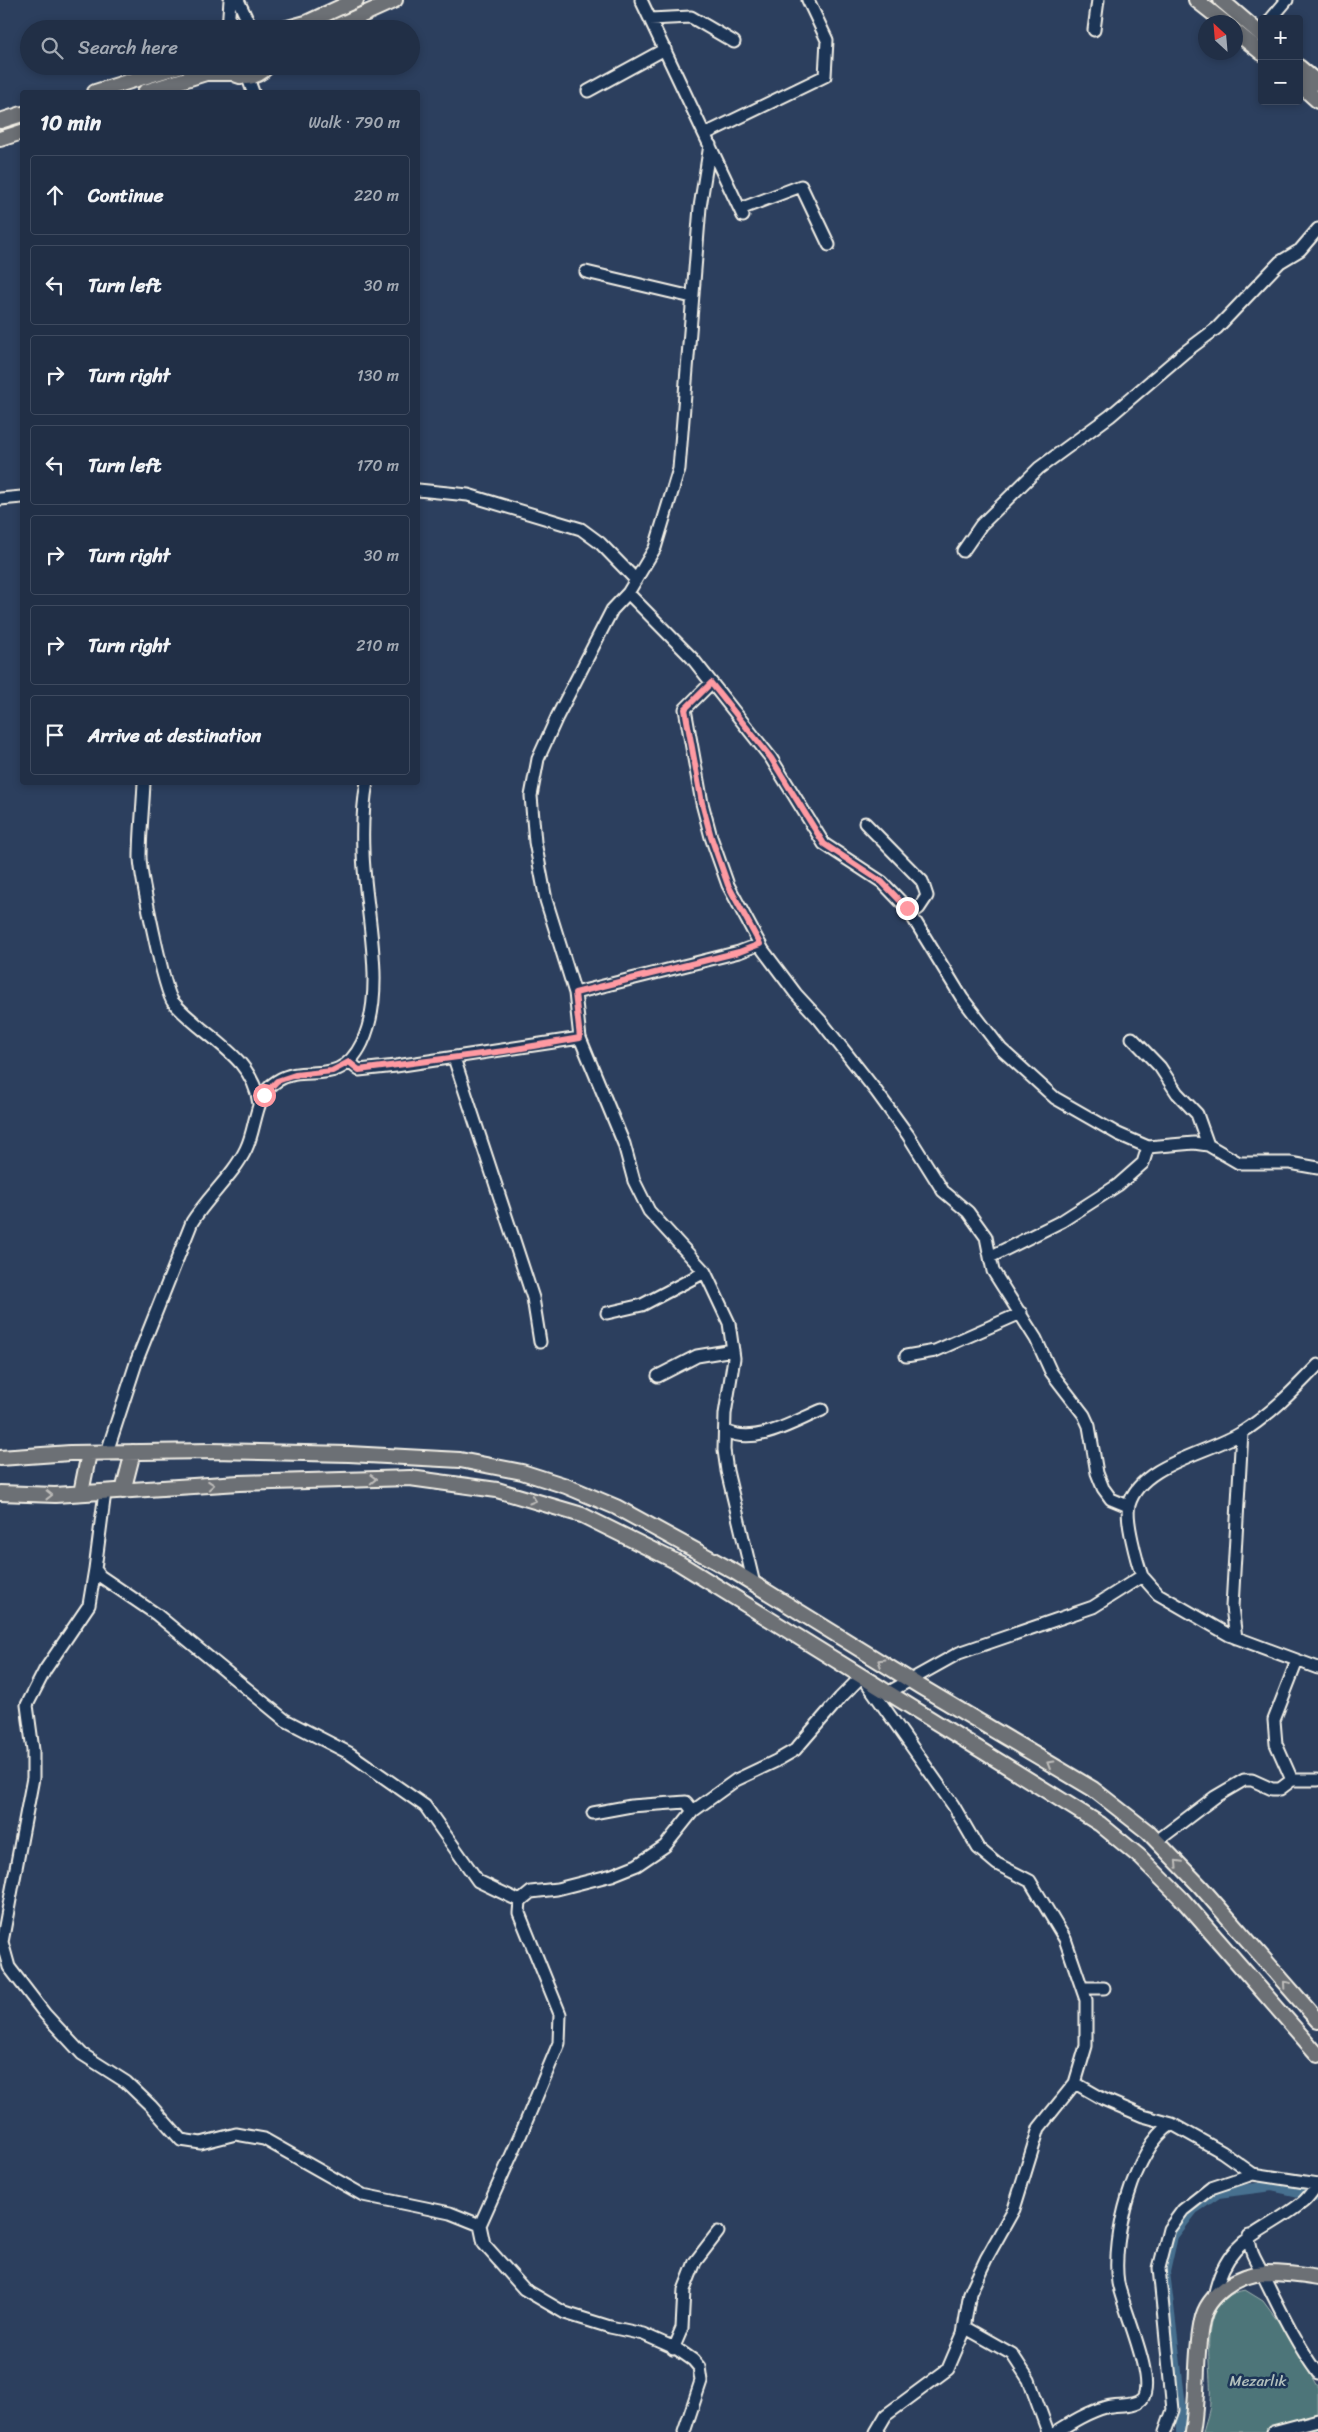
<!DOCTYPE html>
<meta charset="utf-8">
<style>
body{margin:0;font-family:Sriracha,sans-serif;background:#29374d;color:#f1f3f6}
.controls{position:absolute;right:15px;top:15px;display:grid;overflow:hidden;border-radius:5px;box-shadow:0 2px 8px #0003}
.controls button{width:45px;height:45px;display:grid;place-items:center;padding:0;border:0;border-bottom:1px solid #3e4a5f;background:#212f46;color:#f1f3f6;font:25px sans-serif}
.compass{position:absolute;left:1198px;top:15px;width:45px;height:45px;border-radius:50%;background:#212f46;box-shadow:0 2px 8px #0003;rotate:334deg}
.stop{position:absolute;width:15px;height:15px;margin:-11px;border:4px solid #ff9aa2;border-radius:50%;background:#fff}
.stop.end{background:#ff9aa2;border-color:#fff;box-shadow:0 1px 5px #0008}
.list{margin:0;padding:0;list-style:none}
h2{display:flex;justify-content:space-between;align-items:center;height:65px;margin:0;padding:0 20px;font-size:21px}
h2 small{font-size:16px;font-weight:400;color:#a2a9b3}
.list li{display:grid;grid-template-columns:32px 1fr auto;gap:15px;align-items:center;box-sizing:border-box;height:80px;margin:0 10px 10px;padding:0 10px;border:1px solid #3e4a5f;border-radius:5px}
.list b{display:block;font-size:19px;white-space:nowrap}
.list em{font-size:16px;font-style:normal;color:#a2a9b3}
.icon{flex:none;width:28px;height:28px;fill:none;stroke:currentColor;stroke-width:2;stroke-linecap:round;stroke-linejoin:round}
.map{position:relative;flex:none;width:1318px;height:2432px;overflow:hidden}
.search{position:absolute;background:#212f46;box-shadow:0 2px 8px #0003;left:20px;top:20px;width:400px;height:55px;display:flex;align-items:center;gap:12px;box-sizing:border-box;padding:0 18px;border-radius:28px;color:#a2a9b3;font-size:19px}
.panel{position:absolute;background:#212f46;box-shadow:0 2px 8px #0003;left:20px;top:90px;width:400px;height:695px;border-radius:5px}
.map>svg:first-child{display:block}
</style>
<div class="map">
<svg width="1318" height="2432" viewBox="0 0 1318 2432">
<rect width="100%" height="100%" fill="#2c3f5e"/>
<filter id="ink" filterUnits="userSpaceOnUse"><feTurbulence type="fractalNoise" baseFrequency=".02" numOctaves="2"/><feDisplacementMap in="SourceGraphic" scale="10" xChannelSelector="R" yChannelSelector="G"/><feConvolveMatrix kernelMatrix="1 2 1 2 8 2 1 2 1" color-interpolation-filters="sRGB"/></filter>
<g filter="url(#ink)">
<path fill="#4e7579" stroke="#a1b3b0" d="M1245,2290L1263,2301L1286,2332L1318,2388V2427L1312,2432H1203C1205,2422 1210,2412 1210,2402C1213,2364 1193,2299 1245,2290Z"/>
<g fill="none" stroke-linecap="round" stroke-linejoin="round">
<path stroke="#47708f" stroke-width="10" d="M1181,2432V2406L1165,2272L1173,2236L1194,2209L1218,2193L1272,2186L1318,2196"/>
<g stroke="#f4f1e8" stroke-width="15">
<path id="minor" d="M238,0L251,28
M641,0L743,216
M650,19L691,17L734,42
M1271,19L1287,0
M228,29L230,0
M1094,30L1098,0
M248,78L253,92
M588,91L665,49
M705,134L825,76L827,40L808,0
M710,145L700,207L679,469L655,548L628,593L612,610L557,717L538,759L531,796L535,842L546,900L575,993L580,1038L624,1144L634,1181L649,1211L705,1272L729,1323L734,1358L725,1414L724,1450L727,1471L754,1584
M740,209L801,186L829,245
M586,272L692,297
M418,490L468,495L581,529L600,543L636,580
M0,499L22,497
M963,551L981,525L1039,468L1110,416L1185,352L1217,328L1280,262L1300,250L1318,229
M628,593L692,658L771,758L824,844L882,882L907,908L962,998L1001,1049L1055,1098L1118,1134L1148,1147L1194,1143L1208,1145L1239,1163H1290L1318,1168
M711,683L685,709L702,803L711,837L728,885L763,950L796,994L820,1020L876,1091L908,1135L943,1191L968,1212L986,1237L990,1257
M144,782C143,808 140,833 140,858C141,877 164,991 173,1002C203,1037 253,1055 259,1104
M865,823L922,881L927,896L919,908L911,914
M575,993L739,952L760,944
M1132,1038L1160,1067L1177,1093L1197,1114L1208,1145
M454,1058L533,1298L540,1342
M349,1062L359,1070L396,1066L580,1038
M607,1313L642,1305L705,1272
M906,1356L935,1351L1021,1313
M658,1376L697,1356L733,1350
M725,1431C756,1446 793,1422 822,1410
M107,1452L137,1360L192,1222C208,1196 233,1176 246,1149C257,1127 254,1095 277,1081C306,1062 339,1090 362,1043C388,989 364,908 363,851C362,828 363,805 367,782
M105,1492L95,1569L100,1576L156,1614L285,1720L349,1753L425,1806L478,1881L520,1901
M1128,1506L1111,1499L1103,1488L1097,1473L1089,1426L1084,1415L1051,1372L1036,1339L993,1271L990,1257L1062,1221L1118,1185L1143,1163L1148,1147
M1142,1576C1137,1562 1125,1519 1129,1505C1140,1464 1209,1453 1241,1433C1271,1414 1294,1390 1318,1365
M1236,1638L1232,1607L1242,1432
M889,1692L959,1653L1093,1607L1142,1576L1158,1594L1229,1635L1318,1668
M1292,1780L1276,1744L1274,1720L1297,1661
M593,1813L631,1806L686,1802L693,1811
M1157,1841L1215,1797L1244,1780H1252L1272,1789H1280L1292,1780H1318
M0,1942H2L33,1778V1750L27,1705L45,1670L89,1605L95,1569
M2,1942L9,1967L45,2014L82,2054L126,2082L151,2106L181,2140L201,2143L236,2134L264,2139L363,2195L450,2213L480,2225
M1082,1988H1104
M1075,2083L1103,2099L1143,2116L1172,2124L1222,2152L1253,2174L1318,2184
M1249,2236C1250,2255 1256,2259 1263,2275C1280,2309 1295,2342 1318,2373
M1214,2297C1226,2236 1262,2235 1303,2202C1309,2197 1313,2190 1318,2184
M964,2327L1012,2354L1029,2380L1048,2432
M673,2349L682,2328L684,2290L695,2262L718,2232
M684,2432L701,2381L699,2367L693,2360L677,2349L643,2334L610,2327L565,2313L524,2289L484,2244L480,2225L520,2136L559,2043L560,2014L519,1913L520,1901L531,1892L557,1889L612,1875L637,1865L665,1846L693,1811L736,1780L776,1761L795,1750L840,1698L862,1676L953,1805L978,1848L997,1864L1030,1881L1065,1939L1086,2000V2046L1075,2083L1039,2128L1014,2209L986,2259L970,2293L963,2334L948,2369L886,2415L876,2432
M1056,2432C1072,2422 1088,2412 1106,2407C1118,2404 1134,2407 1142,2399C1157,2381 1122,2306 1118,2283C1111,2240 1134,2147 1172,2124
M1165,2432L1173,2410L1159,2268L1169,2229L1183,2210L1211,2188L1253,2174
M1273,2432L1318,2420"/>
</g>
<g stroke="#f4f1e8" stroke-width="18">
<path id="major" d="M1196,0L1224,22
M1221,0L1262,35
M240,29H254
M284,29L306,23L356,0
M331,29L395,0
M1236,32L1262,53
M226,67C239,81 255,80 268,66
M1299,67L1318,83
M1299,84L1318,101
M95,92L179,66
M145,92L206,73H233
M0,121L22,114
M0,139L22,132
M0,1458L70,1453L211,1451L349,1454L460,1460L522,1472L566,1486L616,1507L735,1572L921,1687L1093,1789L1148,1832L1201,1887L1318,2021
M123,1491L133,1452
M0,1493L55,1495L239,1483L410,1478L497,1490L582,1515L679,1563L1100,1824L1140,1857L1181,1898L1318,2055
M81,1493L89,1453
M1192,2432C1199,2396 1194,2358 1202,2321C1207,2295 1238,2274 1265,2273C1282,2273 1301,2275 1318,2278"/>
</g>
<use href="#minor" stroke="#1d3557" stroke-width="11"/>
<use href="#major" stroke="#6c6f75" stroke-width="14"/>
</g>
<defs><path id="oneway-chevron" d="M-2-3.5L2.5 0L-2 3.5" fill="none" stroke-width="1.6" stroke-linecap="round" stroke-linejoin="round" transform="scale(1.25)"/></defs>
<g stroke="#bebdba">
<use href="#oneway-chevron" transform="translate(373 1479) rotate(-2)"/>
<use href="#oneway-chevron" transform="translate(211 1485) rotate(-4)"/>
<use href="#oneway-chevron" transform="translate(49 1495) rotate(1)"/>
<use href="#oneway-chevron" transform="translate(533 1500) rotate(16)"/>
<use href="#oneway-chevron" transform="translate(881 1662) rotate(-148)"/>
<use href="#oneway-chevron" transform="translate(1050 1764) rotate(-149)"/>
<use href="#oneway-chevron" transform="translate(1178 1863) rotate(-134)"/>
<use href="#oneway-chevron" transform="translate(1286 1984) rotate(-131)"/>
</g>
</g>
<g fill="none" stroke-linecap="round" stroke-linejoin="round" filter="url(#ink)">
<path stroke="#ff9aa2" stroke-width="6" d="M264,1095L277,1081L295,1075L332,1071L349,1062L359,1070L504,1051L580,1038L575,993L739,952L760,944L728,885L711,837L702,803L685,709L711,683L771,758L824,844L882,882L907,908"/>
</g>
<g text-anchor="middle" stroke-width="5" stroke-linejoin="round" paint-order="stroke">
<g font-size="15" fill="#b2bfbc" stroke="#1d3557">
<text x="1258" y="2386">Mezarlık</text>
</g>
</g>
</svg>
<div class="controls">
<button>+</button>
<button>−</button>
</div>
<svg class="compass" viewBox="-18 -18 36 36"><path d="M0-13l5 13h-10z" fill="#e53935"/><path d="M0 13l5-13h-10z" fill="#a2a9b3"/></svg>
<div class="stop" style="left:264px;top:1095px"></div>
<div class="stop end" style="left:907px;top:908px"></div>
<div class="search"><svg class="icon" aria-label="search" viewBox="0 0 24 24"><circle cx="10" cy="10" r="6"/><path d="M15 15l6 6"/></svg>Search here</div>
<section class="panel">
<h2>10 min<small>Walk · 790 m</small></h2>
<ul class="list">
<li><svg class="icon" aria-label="ahead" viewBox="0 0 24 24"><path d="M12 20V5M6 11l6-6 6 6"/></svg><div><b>Continue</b></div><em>220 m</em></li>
<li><svg class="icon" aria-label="left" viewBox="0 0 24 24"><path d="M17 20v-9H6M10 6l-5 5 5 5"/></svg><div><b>Turn left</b></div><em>30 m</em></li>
<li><svg class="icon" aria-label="right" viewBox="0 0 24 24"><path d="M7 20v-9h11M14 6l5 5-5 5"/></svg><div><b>Turn right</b></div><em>130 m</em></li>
<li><svg class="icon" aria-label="left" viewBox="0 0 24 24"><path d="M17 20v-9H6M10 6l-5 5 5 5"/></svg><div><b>Turn left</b></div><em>170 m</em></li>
<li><svg class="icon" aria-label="right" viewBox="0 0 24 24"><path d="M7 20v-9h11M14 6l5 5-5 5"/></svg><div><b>Turn right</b></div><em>30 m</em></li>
<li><svg class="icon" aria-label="right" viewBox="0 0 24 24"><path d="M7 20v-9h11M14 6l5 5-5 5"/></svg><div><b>Turn right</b></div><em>210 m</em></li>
<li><svg class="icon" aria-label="arrive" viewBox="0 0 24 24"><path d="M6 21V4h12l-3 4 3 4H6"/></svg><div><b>Arrive at destination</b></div></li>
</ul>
</section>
</div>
